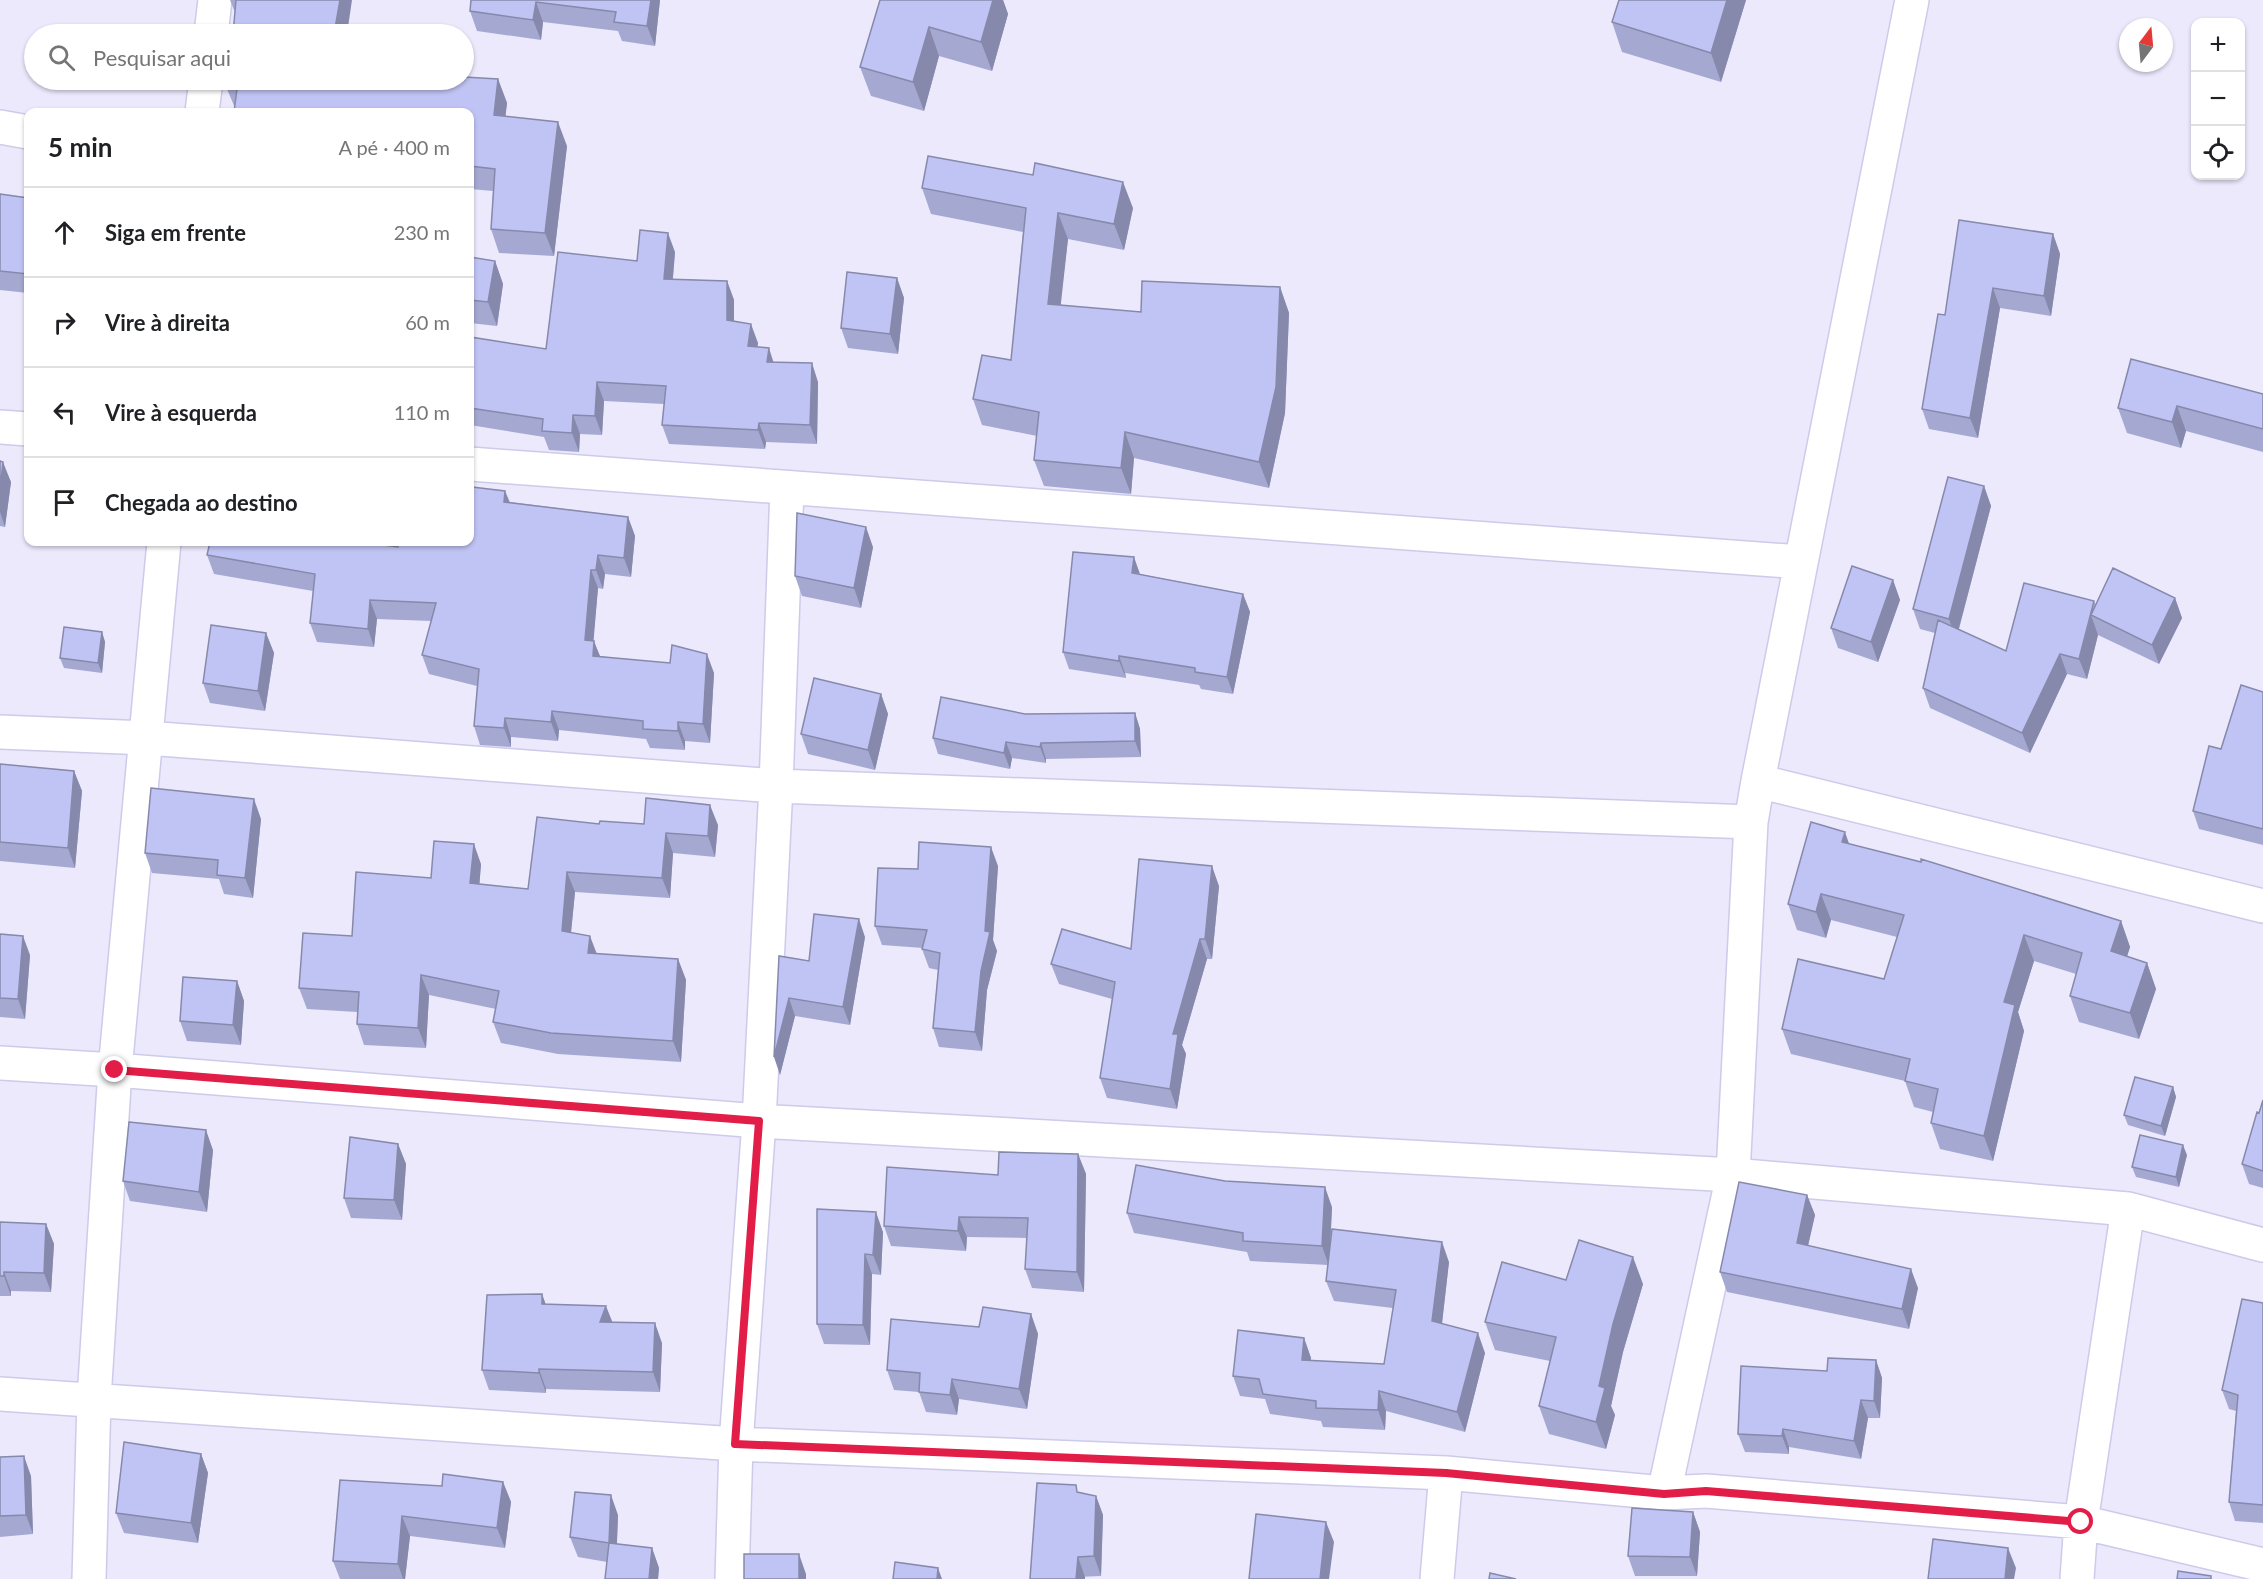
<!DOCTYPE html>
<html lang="pt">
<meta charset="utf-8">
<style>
body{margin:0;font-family:Lato,sans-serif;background:#f2f2f2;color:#202124}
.controls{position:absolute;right:18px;top:18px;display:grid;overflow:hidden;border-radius:12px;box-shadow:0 2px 4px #0004}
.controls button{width:54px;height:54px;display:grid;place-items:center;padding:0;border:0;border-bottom:2px solid #e0e0e0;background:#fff;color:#202124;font:30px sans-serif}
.compass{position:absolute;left:2119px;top:18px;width:54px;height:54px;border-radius:50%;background:#fff;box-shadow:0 2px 4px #0004;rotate:16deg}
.stop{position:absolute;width:18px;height:18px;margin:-14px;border:4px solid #e11d48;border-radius:50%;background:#fff}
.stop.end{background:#e11d48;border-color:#fff;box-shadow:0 2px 6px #0008}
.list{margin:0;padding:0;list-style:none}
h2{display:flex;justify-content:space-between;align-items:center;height:78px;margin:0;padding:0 24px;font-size:26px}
h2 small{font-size:20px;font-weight:400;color:#757577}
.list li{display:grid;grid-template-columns:39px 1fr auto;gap:18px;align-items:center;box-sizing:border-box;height:90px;padding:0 24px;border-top:2px solid #e0e0e0}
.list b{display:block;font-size:22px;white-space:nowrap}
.list em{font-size:20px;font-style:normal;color:#757577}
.icon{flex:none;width:33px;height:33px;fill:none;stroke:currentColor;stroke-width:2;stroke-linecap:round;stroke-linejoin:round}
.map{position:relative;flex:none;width:2263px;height:1579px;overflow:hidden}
.search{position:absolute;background:#fff;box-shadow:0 2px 4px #0004;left:24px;top:24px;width:450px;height:66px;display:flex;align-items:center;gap:15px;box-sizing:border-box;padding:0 21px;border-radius:33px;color:#757577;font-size:22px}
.panel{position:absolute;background:#fff;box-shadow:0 2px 4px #0004;left:24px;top:108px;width:450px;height:438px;border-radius:12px}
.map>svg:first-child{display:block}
</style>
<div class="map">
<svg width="2263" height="1579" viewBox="0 0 2263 1579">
<rect width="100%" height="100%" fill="#ece9fd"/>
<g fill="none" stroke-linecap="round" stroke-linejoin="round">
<g stroke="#cccbea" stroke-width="36">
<path id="minor" d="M211,34L215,0
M202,112L206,80
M0,127L28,132
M0,427L28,429
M470,464L1801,562
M0,732L147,738L776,786L1751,822
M1758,781L2263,906
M0,1063L115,1070L759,1121L1733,1175L2128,1209L2263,1245
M0,1394L736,1444L1446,1473L1664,1493L1706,1491L2081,1522L2263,1565
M1664,1493L1733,1175L1751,822L1758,781L1912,0
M89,1579L94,1399L115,1070L164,542
M732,1579L736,1444L759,1121L776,786L787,488
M1437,1579L1446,1473
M2077,1579L2081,1522L2128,1209"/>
</g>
<use href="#minor" stroke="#fff" stroke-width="33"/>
</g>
<path fill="#a5a9d2" d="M230,0H352L235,11L234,10Z
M471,0H660L655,46L622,41L618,31L543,22L541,40L477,31L470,11Z
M880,0H1003L1008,14L992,71L939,56L924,111L871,96L860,67Z
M1746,0L1721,82L1622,52L1612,22Z
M498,79L507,103L505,117L567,146L554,256L499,253L491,229L493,191L470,189V112L235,108L227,89Z
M922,188L1133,208L1124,250L1068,239L1060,305L1141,312L1280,287L1289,313L1285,413L1269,488L1134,458L1131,494L1044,486L1034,460L1037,436L982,425L973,399L1011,360L1023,232L931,214Z
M0,194L28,198V293L0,290Z
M2053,234L2060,254L2051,316L2000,308L1978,438L1929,429L1922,409L1945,315Z
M675,252L673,279L727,281L734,300V321L758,343L757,347L774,362L818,382L817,444L766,442L765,449L669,444L662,425L664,404L604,401L602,435L580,434L579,452L549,450L544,437L470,425V337L546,349L637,261Z
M470,257L495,261L503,284L497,326L470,323Z
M897,278L904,298L898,354L848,348L841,328Z
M2263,394V452L2186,431L2181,448L2127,433L2118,408Z
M0,461L11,482L5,527L0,526Z
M1984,486L1991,506L1959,629L2006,651L2094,601L2096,605L2175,598L2182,618L2159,664L2098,635L2087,679L2067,674L2030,753L1930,708L1923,688L1935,633L1920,629L1913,609Z
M505,491L510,502L628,517L635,536L631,577L605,574L603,589L598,588L593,640L600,656L714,673L710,743L685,741V750L650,748L646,739L559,730L558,741L511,737V747L480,745L474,726L477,686L429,674L422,655L431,621L377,619L374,647L317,642L310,623L313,591L214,574L207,555L398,547L443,542Z
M873,547L861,608L802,596L795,576Z
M1140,574L1243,594L1250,612L1233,694L1201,689L1199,685L1125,673L1126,678L1069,669L1063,652Z
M1893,580L1900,600L1878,662L1838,648L1831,628Z
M102,632L105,642L102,673L64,668L60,658Z
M266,633L274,653L265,711L210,703L203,683Z
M2263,692V845L2199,829L2193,811L2221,749Z
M881,694L888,714L875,770L808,754L801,734Z
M1135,713L1140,729L1141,757L1046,759V763L1012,758L1010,769L938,754L933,738L1025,714Z
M0,764L74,771L82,791L75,868L0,861Z
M261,819L253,898L224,894L219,879L152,873L145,853Z
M599,824L718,825L715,857L673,853L670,898L575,892L571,933L597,954L678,959L686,980L681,1062L558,1054L501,1043L493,1022L496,1009L429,995L426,1048L364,1045L357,1024V1012L307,1009L299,988L352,936L431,878L481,864L479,884L528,889Z
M1849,844L2121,921L2130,947L2127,957L2147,963L2156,989L2139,1039L2079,1022L2070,996L2076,974L2034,961L2018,1012L2024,1031L1993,1161L1940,1149L1931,1123L1933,1112L1914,1107L1905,1081L1791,1054L1782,1029L1884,979L1897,937L1831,920L1826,938L1797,930L1788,904Z
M998,866L993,940L997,951L987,990L982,1051L939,1047L933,1028L938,970L929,968L922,949L923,948L882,945L875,926L918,869Z
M1219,886L1212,959H1207L1182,1045L1186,1054L1177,1109L1107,1098L1100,1078L1112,999L1059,984L1051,964L1131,949Z
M0,934L30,955L25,1019L0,1017Z
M865,937L850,1025L795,1016L780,1075L779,956L809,961Z
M237,981L244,1001L241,1045L187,1041L180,1021Z
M2173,1087L2176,1097L2165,1136L2128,1125L2124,1115Z
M2263,1100V1188L2249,1184L2242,1164Z
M398,1144L406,1164L402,1220L351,1218L344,1198Z
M213,1150L207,1212L130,1201L123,1181Z
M1078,1154L1086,1174L1084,1292L1032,1288L1025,1269L1027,1238L967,1237L966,1251L891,1246L884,1226L998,1175Z
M2187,1155L2179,1187L2136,1177L2132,1167Z
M1807,1195L1815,1215L1808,1246L1918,1288L1909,1329L1727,1292L1720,1272Z
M1332,1207L1330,1254L1449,1262L1442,1323L1485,1353L1465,1432L1386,1411L1385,1430L1323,1427L1321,1421L1270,1414L1265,1399L1240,1396L1233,1376L1304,1338L1311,1358V1361L1384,1364L1393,1308L1334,1301L1326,1281L1328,1265L1250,1261L1247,1252L1134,1233L1127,1213Z
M817,1209L883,1232L881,1275L872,1274L870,1345L824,1344L817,1324Z
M0,1222L46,1224L54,1244L51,1292L11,1291V1296H0Z
M1566,1280L1643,1284L1623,1352L1611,1406L1615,1415L1606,1449L1549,1434L1539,1406L1550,1361L1495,1350L1485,1322Z
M542,1294L546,1305L612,1322L662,1343L660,1392L546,1389V1393L489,1390L482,1370Z
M2263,1303V1523L2235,1521L2229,1502L2236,1411L2229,1409L2222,1390Z
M1031,1314L1038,1334L1027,1409L959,1399L957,1415L926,1412L919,1392L894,1390L887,1370L979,1327Z
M1876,1360L1882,1378L1880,1418H1868L1861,1459L1789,1447V1454L1745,1452L1738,1434L1827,1371Z
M201,1454L208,1473L198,1543L124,1533L116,1513Z
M0,1457L31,1476L33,1534L0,1537Z
M503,1482L511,1502L505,1548L410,1536L405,1579H340L333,1561L442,1486Z
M1079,1492L1096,1496L1103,1515L1101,1576L1030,1579Z
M1693,1512L1700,1532L1697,1576H1635L1628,1556Z
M618,1515L617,1544L652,1548L659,1568L658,1579H605L607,1562L578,1557L570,1537Z"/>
<path fill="#8689ab" d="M340,0H352L347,34H334Z
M651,0H660L655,46L647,26Z
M993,0H1003L1008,14L992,71L981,42Z
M1727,0H1746L1721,82L1711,53Z
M536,2L543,22L541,40L533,20Z
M929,27L939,56L924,111L913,82Z
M498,79L507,103L503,139L494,115Z
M558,122L567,146L554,256L545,233Z
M1123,182L1133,208L1124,250L1114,224Z
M1058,213L1068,239L1058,330L1048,304Z
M668,233L675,252L671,298L664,279Z
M2053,234L2060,254L2051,316L2044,296Z
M495,261L503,284L497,326L488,302Z
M897,278L904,298L898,354L890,334Z
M727,281L734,300V339L727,320Z
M1280,287L1289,313L1285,413L1269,488L1259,462Z
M1993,288L2000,308L1978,438L1970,418Z
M751,324L758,343L755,365L748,346Z
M769,348L775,367L767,362Z
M812,363L818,382L817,444L810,425Z
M597,382L604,401L602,435L595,416Z
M2177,406L2186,431L2181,448L2172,422Z
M573,415L580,434L579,452L572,433Z
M759,423L766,442L765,449L758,430Z
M1125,432L1134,458L1131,494L1121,468Z
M3,462L11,482L5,527L0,512V491Z
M1984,486L1991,506L1956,639L1949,619Z
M505,491L512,510L504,502Z
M628,517L635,536L631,577L624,558Z
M866,527L873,547L861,608L854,588Z
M598,555L605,574L603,589L596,570Z
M1134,557L1140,574L1132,573Z
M591,570L598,588L592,659L585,640Z
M1893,580L1900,600L1878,662L1871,642Z
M1243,594L1250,612L1233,694L1227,677Z
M2175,598L2182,618L2159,664L2152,645Z
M370,600L377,619L374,647L368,629Z
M2091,615L2098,635L2087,679L2079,659Z
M102,632L105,642L102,673L98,663Z
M266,633L274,653L265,711L258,691Z
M594,641L601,659L593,656Z
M707,654L714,673L710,743L703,724Z
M2060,654L2067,674L2030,753L2022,733Z
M1119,656L1125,673L1126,678L1119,661Z
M881,694L888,714L875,770L868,750Z
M552,711L559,730L558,741L551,722Z
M1135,713L1140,729L1141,757L1135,741Z
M505,718L511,737V747L504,728Z
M678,722L685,741V750L678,731Z
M1006,742L1012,758L1010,769L1004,753Z
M1041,743L1046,759V763L1040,747Z
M74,771L82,791L75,868L68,848Z
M254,799L261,819L253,898L245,878Z
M710,805L718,825L715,857L708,836Z
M1845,832L1854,858L1842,842Z
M666,833L673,853L670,898L662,878Z
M474,844L481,864L478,904L470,883Z
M991,847L998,866L993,940L997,951L987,990L982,1051L975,1032L985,931Z
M1212,866L1219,886L1212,959L1205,939Z
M567,872L575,892L569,952L562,931Z
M1821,894L1831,920L1826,938L1816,912Z
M859,919L865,937L850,1025L843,1007Z
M2121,921L2130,947L2120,977L2111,951Z
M2024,935L2034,961L2018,1012L2024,1031L1993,1161L1984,1136L2004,1002Z
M23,936L30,955L25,1019L18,999Z
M590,936L598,957L588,953Z
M1200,939L1207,959L1182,1045L1186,1054L1177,1109L1170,1089L1173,1034Z
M678,959L686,980L681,1062L673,1041Z
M2147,963L2156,989L2139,1039L2130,1013Z
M421,975L429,995L426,1048L418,1028Z
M237,981L244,1001L241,1045L233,1025Z
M789,998L795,1016L780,1075L774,1057Z
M2173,1087L2176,1097L2165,1136L2161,1126Z
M206,1130L213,1150L207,1212L199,1192Z
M398,1144L406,1164L402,1220L394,1200Z
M2183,1145L2187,1155L2179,1187L2176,1177Z
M1078,1154L1086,1174L1084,1292L1077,1272Z
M1325,1187L1332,1207L1329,1266L1322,1246Z
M1807,1195L1815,1215L1804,1263L1797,1243Z
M876,1212L883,1232L881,1275L873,1255Z
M959,1217L967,1237L966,1251L958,1231Z
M46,1224L54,1244L51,1292L44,1273Z
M1442,1242L1449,1262L1440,1341L1432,1321Z
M865,1254L872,1274L870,1345L863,1325Z
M1633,1257L1643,1284L1623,1352L1611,1406L1615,1415L1606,1449L1596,1422L1599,1386L1613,1324Z
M1911,1269L1918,1288L1909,1329L1902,1309Z
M4,1272L11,1291V1296L4,1276Z
M542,1294L549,1314L542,1304Z
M606,1306L614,1326L600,1322Z
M1031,1314L1038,1334L1027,1409L1019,1389Z
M655,1323L662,1343L660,1392L653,1372Z
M1478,1333L1485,1353L1465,1432L1457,1412Z
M1304,1338L1311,1358L1309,1380L1302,1360Z
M1876,1360L1882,1378L1880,1418L1874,1401Z
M539,1369L546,1389V1393L539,1373Z
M952,1379L959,1399L957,1415L950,1395Z
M1379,1391L1386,1411L1385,1430L1378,1410Z
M1861,1400L1868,1418L1861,1459L1854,1441Z
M1783,1429L1789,1447V1454L1782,1436Z
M201,1454L208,1473L198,1543L191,1523Z
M24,1456L31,1476L33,1534L26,1515Z
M503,1482L511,1502L505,1548L497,1528Z
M611,1495L618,1515L616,1563L609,1543Z
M1096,1496L1103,1515L1101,1576L1094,1556Z
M1693,1512L1700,1532L1697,1576L1690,1557Z
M402,1516L410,1536L405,1579H403L398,1564Z
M1326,1522L1334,1542L1329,1579H1320Z
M652,1548L659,1568L658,1579H649Z
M2008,1548L2016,1568L2014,1579H2005Z
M799,1554L806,1574V1579H799Z
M1078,1557L1085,1577V1579H1076Z
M938,1568L942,1579H937Z"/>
<path fill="#c0c4f4" stroke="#8689ab" stroke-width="1.5" d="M236,0H340L334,34H233Z
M471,0H651L647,26L614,22L616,12L536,2L533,20L470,11Z
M880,0H993L981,42L929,27L913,82L860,67Z
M1619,0H1727L1711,53L1612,22Z
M464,77L498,79L494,115L558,122L545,233L491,229L495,169L470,166V112H234L237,89H227L228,80H464Z
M928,156L1033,175L1035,163L1123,182L1114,224L1058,213L1048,304L1141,312L1142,281L1280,287L1276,387L1259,462L1125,432L1121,468L1034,460L1039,412L973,399L982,355L1011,360L1026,208L922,188Z
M0,194L28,198V274L0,271Z
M1959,220L2053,234L2044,296L1993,288L1970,418L1922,409L1938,314L1945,315Z
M640,230L668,233L664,279L727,281V320L751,324L748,346L769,348L767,362L812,363L810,425L759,423L758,430L662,425L666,386L597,382L595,416L573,415L572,433L542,431L543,419L470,408V337L546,349L558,252L637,261Z
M470,257L495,261L488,302L470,300Z
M847,272L897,278L890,334L841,328Z
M2131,359L2263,394V429L2177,406L2172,422L2118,408Z
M0,461L3,462L0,491Z
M1948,477L1984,486L1949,619L1913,609Z
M472,487L505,491L504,502L628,517L624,558L598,555L596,570H591L585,640L594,641L593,656L670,663L672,645L707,654L703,724L678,722V731L643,729V721L552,711L551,722L505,718L504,728L474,726L479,669L422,655L436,603L370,600L368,629L310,623L315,574L207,555L210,542H360L398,547L399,542H470V498H471Z
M797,513L866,527L854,588L795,576Z
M1073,552L1134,557L1132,573L1243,594L1227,677L1195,672V668L1119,656V661L1063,652Z
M1852,566L1893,580L1871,642L1831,628Z
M2113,568L2175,598L2152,645L2091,615Z
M2024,583L2094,601L2079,659L2060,654L2022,733L1923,688L1938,620L2006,651Z
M211,625L266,633L258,691L203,683Z
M64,627L102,632L98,663L60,658Z
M814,678L881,694L868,750L801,734Z
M2241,685L2263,692V829L2193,811L2209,746L2221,749Z
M941,697L1025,714L1135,713V741L1041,743L1040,747L1006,742L1004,753L933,738Z
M0,764L74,771L68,848L0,842Z
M151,788L254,799L245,878L217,875L218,860L145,853Z
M646,798L710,805L708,836L666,833L662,878L567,872L562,931L590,936L588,953L678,959L673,1041L551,1033L493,1022L499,991L421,975L418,1028L357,1024L359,992L299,988L303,933L352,936L356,872L431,878L434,841L474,844L470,883L528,889L537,817L599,824L600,821L644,824Z
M1811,822L1845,832L1842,842L1921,862V859L2121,921L2111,951L2147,963L2130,1013L2070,996L2082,953L2024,935L2004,1002L2015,1005L1984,1136L1931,1123L1938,1089L1905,1081L1910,1059L1782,1029L1798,959L1884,979L1904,915L1821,894L1816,912L1788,904Z
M919,842L991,847L985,931L990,932L981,971L975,1032L933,1028L940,953L922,949L927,930L875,926L878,868L918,869Z
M1139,859L1212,866L1205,939H1200L1173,1034H1178L1170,1089L1100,1078L1115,982L1051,964L1062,929L1131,949Z
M814,914L859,919L843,1007L789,998L774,1057L779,956L809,961Z
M0,934L23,936L18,999L0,998Z
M183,977L237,981L233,1025L180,1021Z
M2135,1077L2173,1087L2161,1126L2124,1115Z
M2263,1100V1171L2242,1164L2257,1112L2259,1113Z
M129,1122L206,1130L199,1192L123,1181Z
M2140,1135L2183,1145L2176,1177L2132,1167Z
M350,1137L398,1144L394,1200L344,1198Z
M999,1152L1078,1154L1077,1272L1025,1269L1028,1218L959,1217L958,1231L884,1226L887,1167L998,1175Z
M1136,1165L1225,1181L1325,1187L1322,1246L1243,1241V1233L1127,1213Z
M1739,1182L1807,1195L1797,1243L1911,1269L1902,1309L1720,1272Z
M817,1209L876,1212L873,1255L865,1254L863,1325L817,1324Z
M0,1222L46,1224L44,1273L4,1272V1276H0Z
M1332,1229L1442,1242L1432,1321L1478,1333L1457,1412L1379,1391L1378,1410L1316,1408V1401L1263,1394L1259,1379L1233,1376L1238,1330L1304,1338L1302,1360L1384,1364L1396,1290L1326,1281Z
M1579,1240L1633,1257L1613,1324L1599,1386L1605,1388L1596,1422L1539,1406L1556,1337L1485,1322L1502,1262L1566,1280Z
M542,1294V1304L606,1306L600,1322L655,1323L653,1372L539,1369V1373L482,1370L487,1295Z
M2242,1299L2263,1303V1505L2229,1502L2238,1395L2222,1390Z
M983,1307L1031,1314L1019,1389L952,1379L950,1395L919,1392L920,1373L887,1370L891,1319L979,1327Z
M1828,1358L1876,1360L1874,1401L1861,1400L1854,1441L1783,1429L1782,1436L1738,1434L1741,1366L1827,1371Z
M124,1442L201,1454L191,1523L116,1513Z
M24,1456L26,1515L0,1516V1457Z
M443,1474L503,1482L497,1528L402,1516L398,1564L333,1561L340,1480L442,1486Z
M1037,1483L1076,1485L1077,1492L1096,1496L1094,1556L1078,1557L1076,1579H1030Z
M575,1492L611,1495L609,1543L570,1537Z
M1632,1508L1693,1512L1690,1557L1628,1556Z
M1256,1514L1326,1522L1320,1579H1249Z
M1933,1539L2008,1548L2005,1579H1928Z
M609,1543L652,1548L649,1579H605Z
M744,1554H799V1579H744Z
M895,1562L938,1568L937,1579H893Z
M2178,1571L2211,1576V1579H2177Z
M1490,1573L1516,1579H1489Z"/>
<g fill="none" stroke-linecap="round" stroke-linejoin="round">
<path stroke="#e11d48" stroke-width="8" d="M115,1070L759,1121L735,1444L1446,1473L1664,1494L1706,1491L2081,1522"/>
</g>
</svg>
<div class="controls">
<button>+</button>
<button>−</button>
<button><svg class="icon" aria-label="locate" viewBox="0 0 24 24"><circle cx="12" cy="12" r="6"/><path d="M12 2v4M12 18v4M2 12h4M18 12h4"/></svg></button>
</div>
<svg class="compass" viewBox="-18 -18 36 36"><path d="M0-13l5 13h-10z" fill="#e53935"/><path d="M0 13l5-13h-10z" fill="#757577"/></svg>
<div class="stop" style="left:2081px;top:1522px"></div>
<div class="stop end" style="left:115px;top:1070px"></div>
<div class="search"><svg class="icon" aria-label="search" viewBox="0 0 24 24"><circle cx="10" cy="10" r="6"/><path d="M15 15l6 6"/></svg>Pesquisar aqui</div>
<section class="panel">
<h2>5 min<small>A pé · 400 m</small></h2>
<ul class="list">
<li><svg class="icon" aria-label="ahead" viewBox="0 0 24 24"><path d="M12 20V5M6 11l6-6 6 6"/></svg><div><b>Siga em frente</b></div><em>230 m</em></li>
<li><svg class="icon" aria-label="right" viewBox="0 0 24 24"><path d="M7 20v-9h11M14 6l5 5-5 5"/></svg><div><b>Vire à direita</b></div><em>60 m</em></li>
<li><svg class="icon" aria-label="left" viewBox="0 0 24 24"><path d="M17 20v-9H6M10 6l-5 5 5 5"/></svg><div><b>Vire à esquerda</b></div><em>110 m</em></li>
<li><svg class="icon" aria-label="arrive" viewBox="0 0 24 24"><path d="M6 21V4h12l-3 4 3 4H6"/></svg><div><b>Chegada ao destino</b></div></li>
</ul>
</section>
</div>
